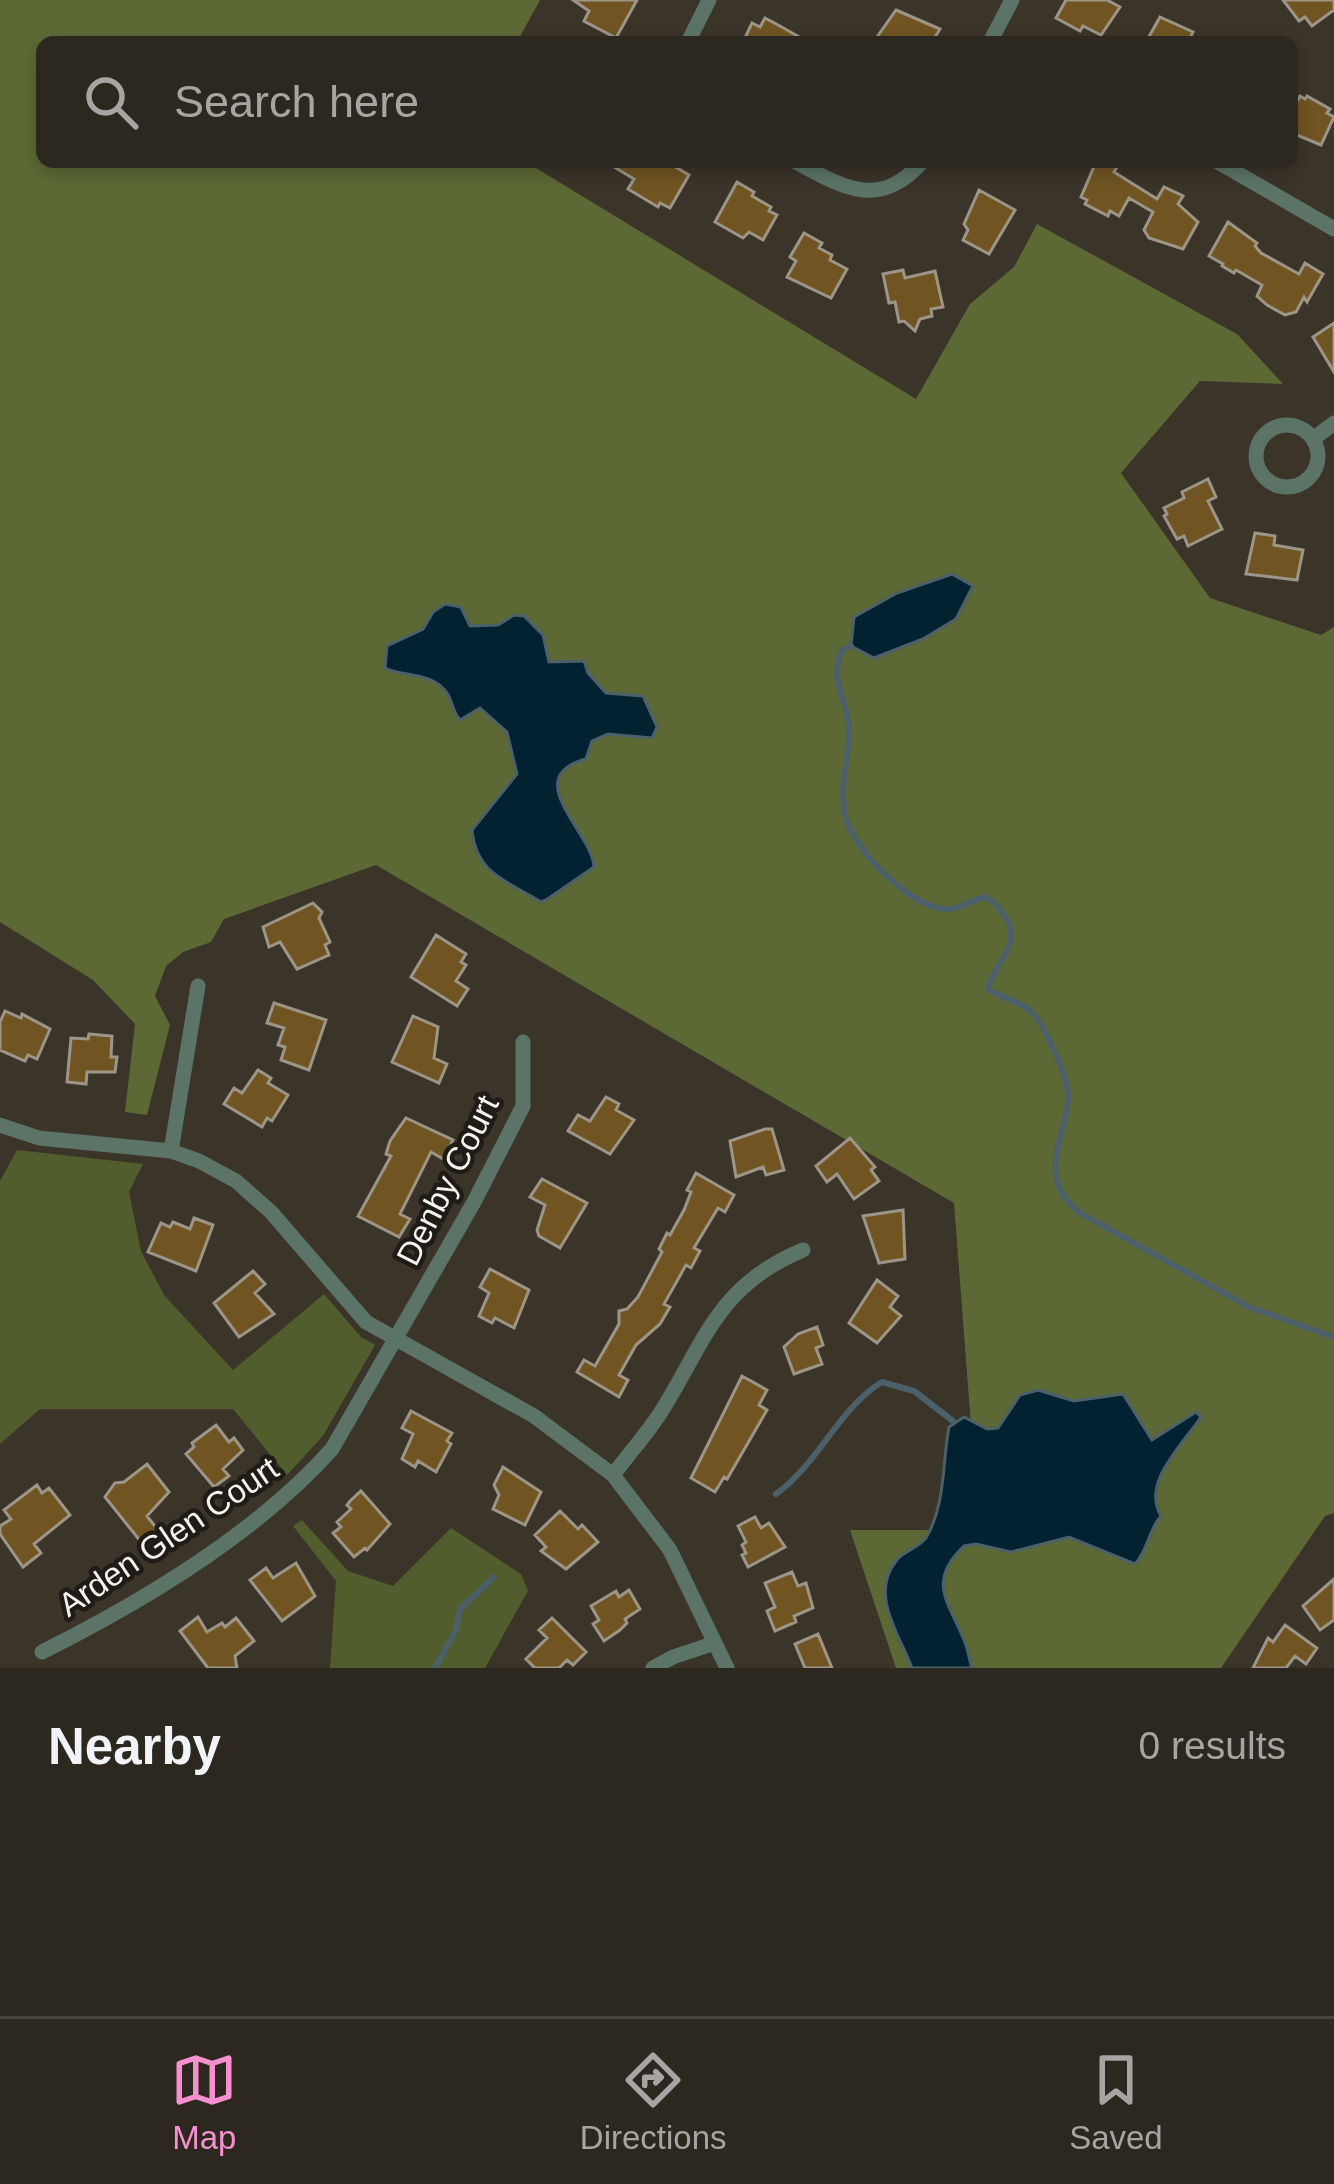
<!DOCTYPE html>
<style>
body{margin:0;font-family:Helvetica,sans-serif;background:#38332c;color:#f1f3f6}
.list{margin:0;padding:0;list-style:none}
h2{display:flex;justify-content:space-between;align-items:center;height:156px;margin:0;padding:0 48px;font-size:51px}
h2 small{font-size:39px;font-weight:400;color:#a6a5a4}
.icon{flex:none;width:66px;height:66px;fill:none;stroke:currentColor;stroke-width:2;stroke-linecap:round;stroke-linejoin:round}
.map{position:relative;flex:none;width:1334px;height:1668px;overflow:hidden}
.search{position:absolute;background:#2c271f;box-shadow:0 6px 18px #0003;left:36px;right:36px;top:36px;height:132px;display:flex;align-items:center;gap:30px;box-sizing:border-box;padding:0 42px;border-radius:18px;color:#a6a5a4;font-size:45px}
.sheet{height:348px;background:#2c271f}
nav{display:flex;justify-content:space-around;align-items:center;box-sizing:border-box;height:168px;border-top:3px solid #48443d;background:#2c271f;font-size:33px;color:#a6a5a4}
nav a{display:grid;justify-items:center;gap:6px}
nav .on{color:#f790ce}
.map>svg:first-child{display:block}
</style>
<div class="map">
<svg width="1334" height="1668" viewBox="0 0 1334 1668">
<rect width="100%" height="100%" fill="#3a3429"/>
<path fill="#525d2d" d="M17,1150L143,1164L129,1192L141,1251L164,1295L233,1370L324,1294L361,1337L375,1345L323,1436L287,1475L233,1409H40L0,1444V1181Z
M302,1520L348,1571L393,1586L451,1528L521,1574L528,1591L485,1668H330L336,1581L293,1526Z"/>
<path fill="#5d6935" d="M0,0H540L517,42H42V162H526L916,399L970,304L1014,267L1037,224L1237,334L1283,384L1200,381L1121,473L1210,598L1321,635L1334,627V1513L1325,1516L1221,1668H896L850,1530H979L954,1203L376,865L224,919L211,942L183,952L166,966L155,996L170,1025L147,1115L125,1112L135,1024L93,980L0,922Z"/>
<path fill="#032231" stroke="#4c6069" stroke-width="3" d="M952,574L973,586L956,619L923,639L874,658L851,646L854,617L897,593Z
M445,604L461,607L470,626L498,625L514,615L524,616L543,635L549,662L584,661L588,673L606,693L643,696L657,727L652,738L608,734L592,741L586,759C518,777 593,833 594,867L546,900L541,902C507,881 476,874 472,830L517,774L507,732L480,708L460,720C452,711 453,702 447,693C432,671 402,677 385,668L387,646L423,629L433,612Z
M1038,1390L1074,1401L1123,1394L1152,1440L1196,1412L1201,1417C1182,1445 1141,1483 1161,1516C1148,1530 1149,1549 1135,1564L1069,1537L1011,1552L976,1544L964,1546C926,1582 949,1602 964,1640C968,1649 969,1659 972,1668H912C900,1635 869,1595 896,1561C903,1551 919,1548 926,1538C946,1504 942,1463 949,1427L964,1417L987,1429L998,1428L1020,1395Z"/>
<g fill="none" stroke-linecap="round" stroke-linejoin="round">
<path stroke="#4c6069" stroke-width="6" d="M851,646L842,650C828,682 849,701 849,731C849,759 839,787 845,815C851,847 914,913 951,909C963,907 973,899 986,897C996,903 1000,908 1006,918C1023,947 993,962 988,989C1000,998 1018,1000 1030,1011C1044,1023 1070,1081 1068,1098C1065,1141 1035,1177 1080,1213L1249,1307L1334,1337
M776,1494C818,1464 840,1407 882,1382L914,1391L953,1421
M435,1668L456,1630L460,1609L494,1577"/>
</g>
<path fill="#705522" stroke="#9c9588" stroke-width="3" d="M573,0H637L616,38L584,21L589,11Z
M1066,0H1107L1120,7L1101,35L1083,26L1080,31L1056,18Z
M1283,0H1334V10L1312,26L1305,17L1299,21Z
M896,10L940,29L932,42H886L877,37Z
M1160,17L1193,32L1188,42H1146Z
M765,18L780,26L808,42H743L752,23L760,27Z
M1300,96L1305,99L1307,96L1330,109L1327,113L1334,117L1321,145L1292,133V110Z
M606,162H667L689,175L670,208L660,203L658,207L628,189L634,179Z
M1096,162H1120L1114,172L1157,199L1164,187L1183,196L1178,204L1198,222L1183,249L1149,238L1144,230L1153,212L1129,198L1119,216L1110,211L1108,216L1085,204L1087,200L1081,197Z
M737,182L754,192L752,196L771,207L769,211L777,215L763,240L749,232L743,238L715,222Z
M979,190L1015,210L989,254L963,240L968,230L964,224Z
M1228,222L1257,243L1255,246L1261,253L1299,274L1305,263L1323,274L1307,302L1304,297L1296,312L1285,315L1267,305L1257,296L1262,285L1236,270L1234,273L1222,266L1223,264L1209,256Z
M804,233L822,243L819,248L832,255L830,260L847,269L831,298L787,277L796,261L790,257Z
M903,270L905,278L935,271L943,307L931,309L932,316L920,319L915,331L904,321L899,322L895,302L889,303L883,274Z
M1334,323V372L1313,337Z
M1208,479L1216,497L1208,501L1222,529L1188,546L1184,536L1177,539L1164,516L1167,514L1164,508L1184,498L1182,492Z
M1255,533L1275,536L1274,545L1303,550L1297,580L1246,574Z
M313,903L322,912L319,918L330,942L325,945L329,955L297,969L280,942L269,947L263,927Z
M436,935L466,954L461,962L466,965L456,981L468,989L457,1006L411,977Z
M274,1003L326,1020L309,1070L281,1060L285,1047L278,1045L284,1028L267,1023Z
M5,1011L21,1018L22,1014L50,1029L37,1059L28,1055L25,1061L0,1050V1022Z
M413,1016L438,1027L434,1058L447,1064L439,1083L392,1062Z
M89,1034L112,1036L111,1057H117L115,1072H87L86,1084L67,1082L71,1038L88,1039Z
M258,1070L271,1078L268,1083L288,1095L272,1121L267,1118L262,1127L224,1104L234,1088L242,1093Z
M606,1097L619,1104L616,1110L634,1120L610,1154L568,1131L578,1115L590,1121Z
M406,1118L453,1140L443,1159L431,1152L400,1214L410,1219L399,1237L358,1216L391,1156L386,1154L390,1141Z
M765,1129H772L784,1170L766,1175L763,1167L736,1177L730,1141Z
M850,1138L875,1167L871,1170L879,1181L854,1199L837,1174L827,1182L816,1166Z
M696,1173L734,1195L725,1212L718,1208L694,1248L700,1251L691,1268L686,1265L664,1304L670,1307L660,1324L636,1345L619,1375L628,1380L619,1397L577,1372L584,1360L595,1366L619,1324V1311L627,1309L638,1297L662,1252L659,1249L667,1233L670,1235L684,1210L691,1192L687,1190Z
M542,1179L587,1203L560,1248L539,1236L537,1230L545,1205L530,1197Z
M903,1210L905,1259L879,1263L863,1216Z
M194,1218L213,1225L196,1271L148,1252L161,1223L170,1227L173,1222L190,1229Z
M490,1269L529,1290L514,1328L495,1318L492,1323L479,1316L489,1293L480,1287Z
M253,1271L265,1284L255,1293L274,1314L239,1337L214,1303Z
M877,1280L898,1296L890,1307L901,1316L877,1343L849,1323Z
M817,1327L823,1345L816,1348L822,1364L794,1374L784,1347L798,1334Z
M742,1376L767,1390L759,1405L767,1410L727,1479L724,1477L715,1492L691,1478Z
M411,1411L452,1433L447,1441L451,1444L436,1472L418,1461L415,1467L402,1459L413,1434L402,1428Z
M216,1425L229,1442L234,1438L243,1450L223,1469L229,1476L214,1487L186,1454L194,1447L192,1443Z
M147,1464L169,1492L147,1516L158,1530L141,1542L105,1497L115,1483L124,1482Z
M503,1467L541,1492L525,1525L493,1509L499,1495L494,1485Z
M37,1485L42,1493L49,1488L70,1515L34,1544L41,1553L23,1567L0,1534V1526L11,1519L4,1510Z
M361,1491L390,1524L367,1550L365,1548L354,1557L333,1533L341,1527L337,1522L351,1509L347,1505L350,1501Z
M560,1511L578,1529L582,1525L598,1542L566,1569L541,1551L546,1547L535,1535Z
M755,1517L761,1528L769,1523L785,1547L748,1567L742,1555L746,1553L742,1545L746,1542L738,1526Z
M296,1563L315,1596L282,1621L250,1580L266,1568L273,1578Z
M792,1572L798,1586L806,1583L813,1608L794,1616L796,1622L775,1631L767,1611L775,1607L765,1583Z
M1334,1579V1620L1320,1630L1303,1606Z
M629,1590L640,1609L625,1619L627,1623L620,1630L604,1641L593,1624L599,1620L591,1606L616,1591L619,1597Z
M198,1617L207,1632L222,1623L225,1627L236,1618L254,1641L235,1656L237,1668H208L180,1631Z
M552,1618L586,1652L573,1665L567,1660L559,1668H535L526,1659L547,1638L539,1630Z
M1285,1625L1317,1648L1306,1664L1295,1656L1286,1668H1253L1268,1638L1273,1642Z
M818,1634L832,1668H805L795,1644Z"/>
<g fill="none" stroke-linecap="round" stroke-linejoin="round">
<path stroke="#5c7468" stroke-width="15" d="M688,42L709,0
M990,42L1012,0
M796,162C844,188 879,210 922,162
M1218,162L1334,229
M1256 456a31 31 0 1 1 62 0a31 31 0 1 1-62 0Z
M1313,439L1334,423
M0,1125L39,1138L171,1151L199,1161L236,1181L271,1212L366,1322L534,1416L613,1475L670,1550L727,1668
M171,1151L198,986
M613,1475C628,1455 645,1436 659,1415C705,1343 716,1286 803,1250
M42,1652C142,1602 257,1533 332,1449L474,1202L523,1106V1042
M653,1668L673,1657L715,1643"/>
</g>
<g text-anchor="middle" stroke-width="9" stroke-linejoin="round" paint-order="stroke">
<g font-size="33" fill="#f6f2ec" stroke="#1f1c17">
<text transform="translate(447 1180) rotate(-63)" y="12">Denby Court</text>
<text transform="translate(168 1536) rotate(-34)" y="12">Arden Glen Court</text>
</g>
</g>
</svg>
<div class="search"><svg class="icon" aria-label="search" viewBox="0 0 24 24"><circle cx="10" cy="10" r="6"/><path d="M15 15l6 6"/></svg>Search here</div>
</div>
<section class="sheet">
<h2>Nearby<small>0 results</small></h2>
<ul class="list">
</ul>
</section>
<nav>
<a class="on"><svg class="icon" aria-label="map" viewBox="0 0 24 24"><path d="M3 6l6-2 6 2 6-2v14l-6 2-6-2-6 2zM9 4v14M15 6v14"/></svg>Map</a>
<a><svg class="icon" aria-label="directions" viewBox="0 0 24 24"><path d="M12 3l9 9-9 9-9-9zM9 14v-3h6M13 9l2 2-2 2"/></svg>Directions</a>
<a><svg class="icon" aria-label="saved" viewBox="0 0 24 24"><path d="M7 4h10v16l-5-4-5 4z"/></svg>Saved</a>
</nav>
